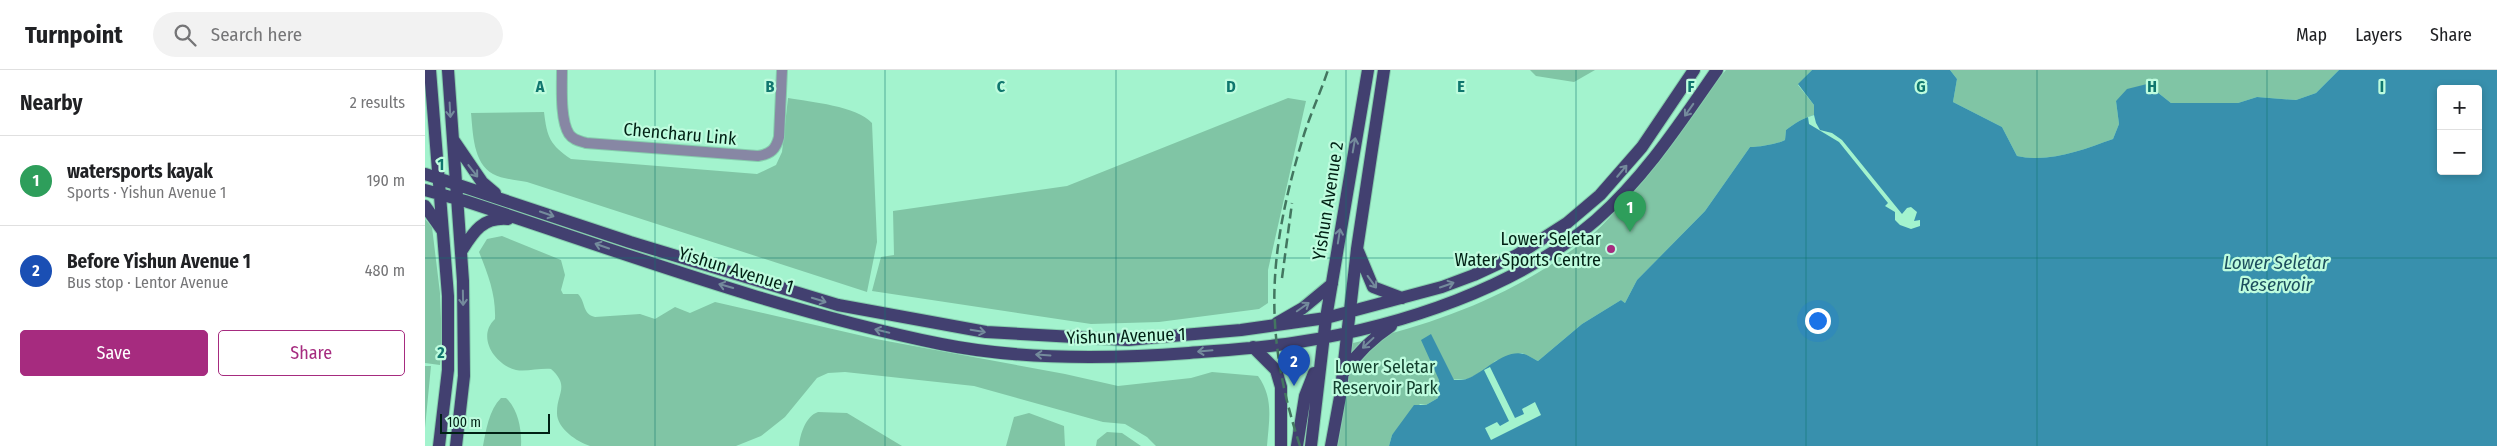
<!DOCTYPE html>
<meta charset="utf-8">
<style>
body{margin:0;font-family:"Fira Sans Condensed",sans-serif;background:#f2f2f2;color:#202124}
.controls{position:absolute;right:15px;top:15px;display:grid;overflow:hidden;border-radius:5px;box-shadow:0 2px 8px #0003}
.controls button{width:45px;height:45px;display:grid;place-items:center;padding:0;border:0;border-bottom:1px solid #e0e0e0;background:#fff;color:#202124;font:25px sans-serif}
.scale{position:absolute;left:15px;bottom:12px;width:110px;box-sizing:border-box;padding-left:5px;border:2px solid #002014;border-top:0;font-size:14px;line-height:18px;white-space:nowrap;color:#002014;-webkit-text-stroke:4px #befcde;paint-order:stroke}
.you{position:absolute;left:1392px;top:250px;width:18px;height:18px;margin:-12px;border:4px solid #fff;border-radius:50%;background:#1a73e8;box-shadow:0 0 0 8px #1a73e833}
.badge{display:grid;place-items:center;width:32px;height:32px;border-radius:50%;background:#a62b7f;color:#fff;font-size:16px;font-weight:700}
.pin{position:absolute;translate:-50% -41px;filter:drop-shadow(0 1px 2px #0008)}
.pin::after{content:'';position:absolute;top:26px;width:18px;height:15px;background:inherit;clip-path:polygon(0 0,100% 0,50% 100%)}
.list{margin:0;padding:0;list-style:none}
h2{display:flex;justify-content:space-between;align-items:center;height:65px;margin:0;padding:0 20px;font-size:21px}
h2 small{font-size:16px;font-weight:400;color:#757577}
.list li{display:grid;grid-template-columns:32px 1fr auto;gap:15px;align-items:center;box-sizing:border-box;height:90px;padding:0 20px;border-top:1px solid #e0e0e0}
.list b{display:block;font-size:19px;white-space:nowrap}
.list p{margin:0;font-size:16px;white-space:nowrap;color:#757577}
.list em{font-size:16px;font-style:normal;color:#757577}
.actions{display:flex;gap:10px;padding:15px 20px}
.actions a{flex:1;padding:11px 0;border:1px solid #a62b7f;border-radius:5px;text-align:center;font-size:18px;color:#a62b7f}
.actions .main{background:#a62b7f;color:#fff}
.icon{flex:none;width:28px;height:28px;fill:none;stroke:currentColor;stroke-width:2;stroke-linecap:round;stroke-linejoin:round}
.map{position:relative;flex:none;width:2072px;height:376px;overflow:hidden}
header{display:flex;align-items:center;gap:30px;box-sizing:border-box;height:70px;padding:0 25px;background:#fff;border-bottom:1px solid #e0e0e0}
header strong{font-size:24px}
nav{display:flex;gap:28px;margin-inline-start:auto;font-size:18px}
.search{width:350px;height:45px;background:#f2f2f2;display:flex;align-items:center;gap:12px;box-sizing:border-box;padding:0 18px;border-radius:28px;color:#757577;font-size:19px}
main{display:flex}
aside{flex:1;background:#fff}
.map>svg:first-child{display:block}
</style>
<header>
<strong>Turnpoint</strong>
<div class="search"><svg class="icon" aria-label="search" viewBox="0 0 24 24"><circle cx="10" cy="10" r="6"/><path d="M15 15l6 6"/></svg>Search here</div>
<nav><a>Map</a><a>Layers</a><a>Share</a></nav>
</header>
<main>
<aside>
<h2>Nearby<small>2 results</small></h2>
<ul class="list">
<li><span class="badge" style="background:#2e9e5b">1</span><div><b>watersports kayak</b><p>Sports · Yishun Avenue 1</p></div><em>190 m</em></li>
<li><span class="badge" style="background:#1a4fb4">2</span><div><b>Before Yishun Avenue 1</b><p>Bus stop · Lentor Avenue</p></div><em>480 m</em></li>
</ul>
<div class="actions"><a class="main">Save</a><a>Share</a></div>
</aside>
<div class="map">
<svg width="2072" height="376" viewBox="0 0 2072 376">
<rect width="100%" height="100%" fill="#a3f3ce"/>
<path fill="#80c5a5" d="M1105,0H1170L1149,12L1111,6Z
M1301,0H1387L1373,15L1389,35V45C1378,48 1370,53 1361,60L1360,70C1352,74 1335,77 1325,77L1280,141L1212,210L1200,233L1196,230L1157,254L1113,291L1097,283L1070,291L1065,297L1043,309L1015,310L1013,328L1001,335L995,334L967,365L964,376H908L924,274C1011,254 1094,224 1164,167C1178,156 1191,140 1203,126C1238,86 1265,39 1301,0Z
M1525,0H1914L1891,23L1871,30L1832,27L1813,33H1746L1722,14L1691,31L1694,54L1688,69C1657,80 1625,93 1592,86L1577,57L1528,32L1532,9Z
M363,28C386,32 432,36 447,53L452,172L442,222L102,112C92,110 77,109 68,104C48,93 48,63 46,43L119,42C122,67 125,75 146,89L332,104L351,95L357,82Z
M863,28L881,31L843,200V233L834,239L734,252L666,254L447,221L456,187L469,185L468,141L642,116Z
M0,149L7,157L15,223L17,274L15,295L0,293Z
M77,166L136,190L140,205L136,220L138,224H153C161,232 157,244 170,247L215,244L230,249L250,237L265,243L290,232L451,269L640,304L693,316L766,308L787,302L833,306C849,328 844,350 842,376H731L722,367L700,354L678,352L549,316L420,302L403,303L392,308L360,347L336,366L311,376H165C152,372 131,358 132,342C132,323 145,316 126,299C115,298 101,302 91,300C70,295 51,267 70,249C71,225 63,204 54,182L62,169Z
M0,296H6L0,358Z
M76,328H81C93,339 97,360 96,376H58C61,360 64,340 76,328Z
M393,342L422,343L477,376H374C375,364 381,346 393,342Z
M604,343L639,356L640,376H581L589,347Z
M682,362L697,363L716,376H671L672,370Z"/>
<path fill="#3890ad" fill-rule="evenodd" d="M1387,0H1525L1532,9L1528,32L1577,57L1592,86C1625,93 1657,80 1688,69L1694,54L1691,31L1702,19L1722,14L1746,33H1813L1832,27L1871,30L1891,23L1914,0H2072V376H964L967,365L989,335H1001L1013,328L1014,310L996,270L1006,264L1029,310C1034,310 1040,310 1044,308C1061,301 1079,279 1099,284C1103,285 1109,289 1113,291L1157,254L1196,230L1200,233L1212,210L1280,141L1325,77C1335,77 1352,74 1360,70L1361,60C1370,53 1378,48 1389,45V35L1373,14ZM2016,19H2053V101H2016Z"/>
<path fill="#a3f3ce" d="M1389,45L1391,53L1395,60L1407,63L1417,70L1477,144L1482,138L1486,137L1492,142L1489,151L1495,150V156L1486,159L1475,155L1470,150V142L1460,136L1463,133L1414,72L1384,54L1383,47Z
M1065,297L1090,348L1099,344L1097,339L1110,332L1116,345L1066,370L1060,358L1072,352L1075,356L1084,351L1059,300Z"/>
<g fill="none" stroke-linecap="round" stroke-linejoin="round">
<g stroke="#86cdad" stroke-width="12">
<path id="minor" d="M137,0C137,17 135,50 144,64C148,70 155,71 161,73L333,86C346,84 351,79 354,67L357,0"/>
</g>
<g stroke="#86cdad" stroke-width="14">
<path id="major" d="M5,0L23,226V300L14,376
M23,0L38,211L39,306L31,376
M29,71L57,112L70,123
M0,104L205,172L413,235L561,262L703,270L735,267L816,260L901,248L1017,217L1049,205L1092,185L1142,153L1175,125L1217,77L1269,0
M0,120L40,131C196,182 354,241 516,274C595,290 684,289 764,283C801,280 838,278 874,272C976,256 1092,218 1171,150C1220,107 1255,53 1292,0
M0,136L17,160
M37,180C49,161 58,147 83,149
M933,181L948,217L977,228
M852,253L878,238L907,214
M828,277L851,300L856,317V376
M920,301C933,282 948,268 966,256
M872,376L880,326L889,303
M886,376L901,248L943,0
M906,376L915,327L932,179L959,0"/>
</g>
<use href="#minor" stroke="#8787a4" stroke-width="10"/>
<use href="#major" stroke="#424070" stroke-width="12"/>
<path stroke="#437660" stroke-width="2.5" stroke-dasharray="10 5" stroke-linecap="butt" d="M857,208L867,133
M875,376C838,263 843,184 877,71C884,47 895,24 903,0"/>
</g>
<defs><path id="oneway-shaft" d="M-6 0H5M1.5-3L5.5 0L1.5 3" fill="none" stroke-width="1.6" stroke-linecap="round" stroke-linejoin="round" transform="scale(1.25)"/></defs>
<g stroke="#748b9c">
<use href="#oneway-shaft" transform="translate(25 40) rotate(87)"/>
<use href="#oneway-shaft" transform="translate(1264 40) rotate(125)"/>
<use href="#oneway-shaft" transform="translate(929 75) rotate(-80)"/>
<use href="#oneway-shaft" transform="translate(48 101) rotate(52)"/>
<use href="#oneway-shaft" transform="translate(1197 101) rotate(-50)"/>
<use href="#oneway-shaft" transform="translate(122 144) rotate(19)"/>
<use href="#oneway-shaft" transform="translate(914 166) rotate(-81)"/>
<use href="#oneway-shaft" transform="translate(177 176) rotate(-161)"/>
<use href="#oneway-shaft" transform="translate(947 212) rotate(54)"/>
<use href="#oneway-shaft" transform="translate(1022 215) rotate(-19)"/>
<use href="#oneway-shaft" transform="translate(301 216) rotate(-164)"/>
<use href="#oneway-shaft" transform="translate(38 228) rotate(89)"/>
<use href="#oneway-shaft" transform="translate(394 230) rotate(17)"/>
<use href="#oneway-shaft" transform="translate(878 237) rotate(-35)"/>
<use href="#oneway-shaft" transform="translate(457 261) rotate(-167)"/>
<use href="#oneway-shaft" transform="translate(553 261) rotate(10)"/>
<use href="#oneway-shaft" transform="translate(943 273) rotate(137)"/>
<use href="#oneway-shaft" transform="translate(780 281) rotate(175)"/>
<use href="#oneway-shaft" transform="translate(618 285) rotate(-176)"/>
</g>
<path fill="none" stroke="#0f766e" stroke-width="1" stroke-opacity="0.55" d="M230,0V376M460,0V376M691,0V376M921,0V376M1151,0V376M1381,0V376M1612,0V376M1842,0V376M0,188H2072"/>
<circle fill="#a62b7f" stroke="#befcde" stroke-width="2" cx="1186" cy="179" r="5"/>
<g text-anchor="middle" stroke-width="4.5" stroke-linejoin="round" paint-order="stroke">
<g font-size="18" fill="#002014" stroke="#befcde">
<text transform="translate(255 64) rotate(5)" y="6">Chencharu Link</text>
<text transform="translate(903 131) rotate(-81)" y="6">Yishun Avenue 2</text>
<text transform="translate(311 200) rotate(17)" y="6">Yishun Avenue 1</text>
<text transform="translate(701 266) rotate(-2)" y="6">Yishun Avenue 1</text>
</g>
<g font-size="18" fill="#002014" stroke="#befcde" text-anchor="end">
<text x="1176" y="175">Lower Seletar<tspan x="1176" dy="21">Water Sports Centre</tspan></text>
</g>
<g font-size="18" fill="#14412f" stroke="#befcde">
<text x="960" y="303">Lower Seletar<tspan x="960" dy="21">Reservoir Park</tspan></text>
</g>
<g font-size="19" font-style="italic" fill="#1d4e5e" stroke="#befcde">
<text x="1851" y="199">Lower Seletar<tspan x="1851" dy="22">Reservoir</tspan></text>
</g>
</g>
<g font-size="16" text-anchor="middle" font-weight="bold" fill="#0f766e" stroke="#befcde" stroke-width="4.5" stroke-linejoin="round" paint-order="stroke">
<text x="115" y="22">A</text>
<text x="345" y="22">B</text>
<text x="576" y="22">C</text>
<text x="806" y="22">D</text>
<text x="1036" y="22">E</text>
<text x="1266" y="22">F</text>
<text x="1496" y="22">G</text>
<text x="1727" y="22">H</text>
<text x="1957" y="22">I</text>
<text x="16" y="100">1</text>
<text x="16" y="288">2</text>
</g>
</svg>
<div class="controls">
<button>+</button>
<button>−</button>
</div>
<div class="scale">100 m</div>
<div class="you"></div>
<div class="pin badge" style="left:1205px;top:162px;background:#2e9e5b">1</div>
<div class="pin badge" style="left:869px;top:316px;background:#1a4fb4">2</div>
</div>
</main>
